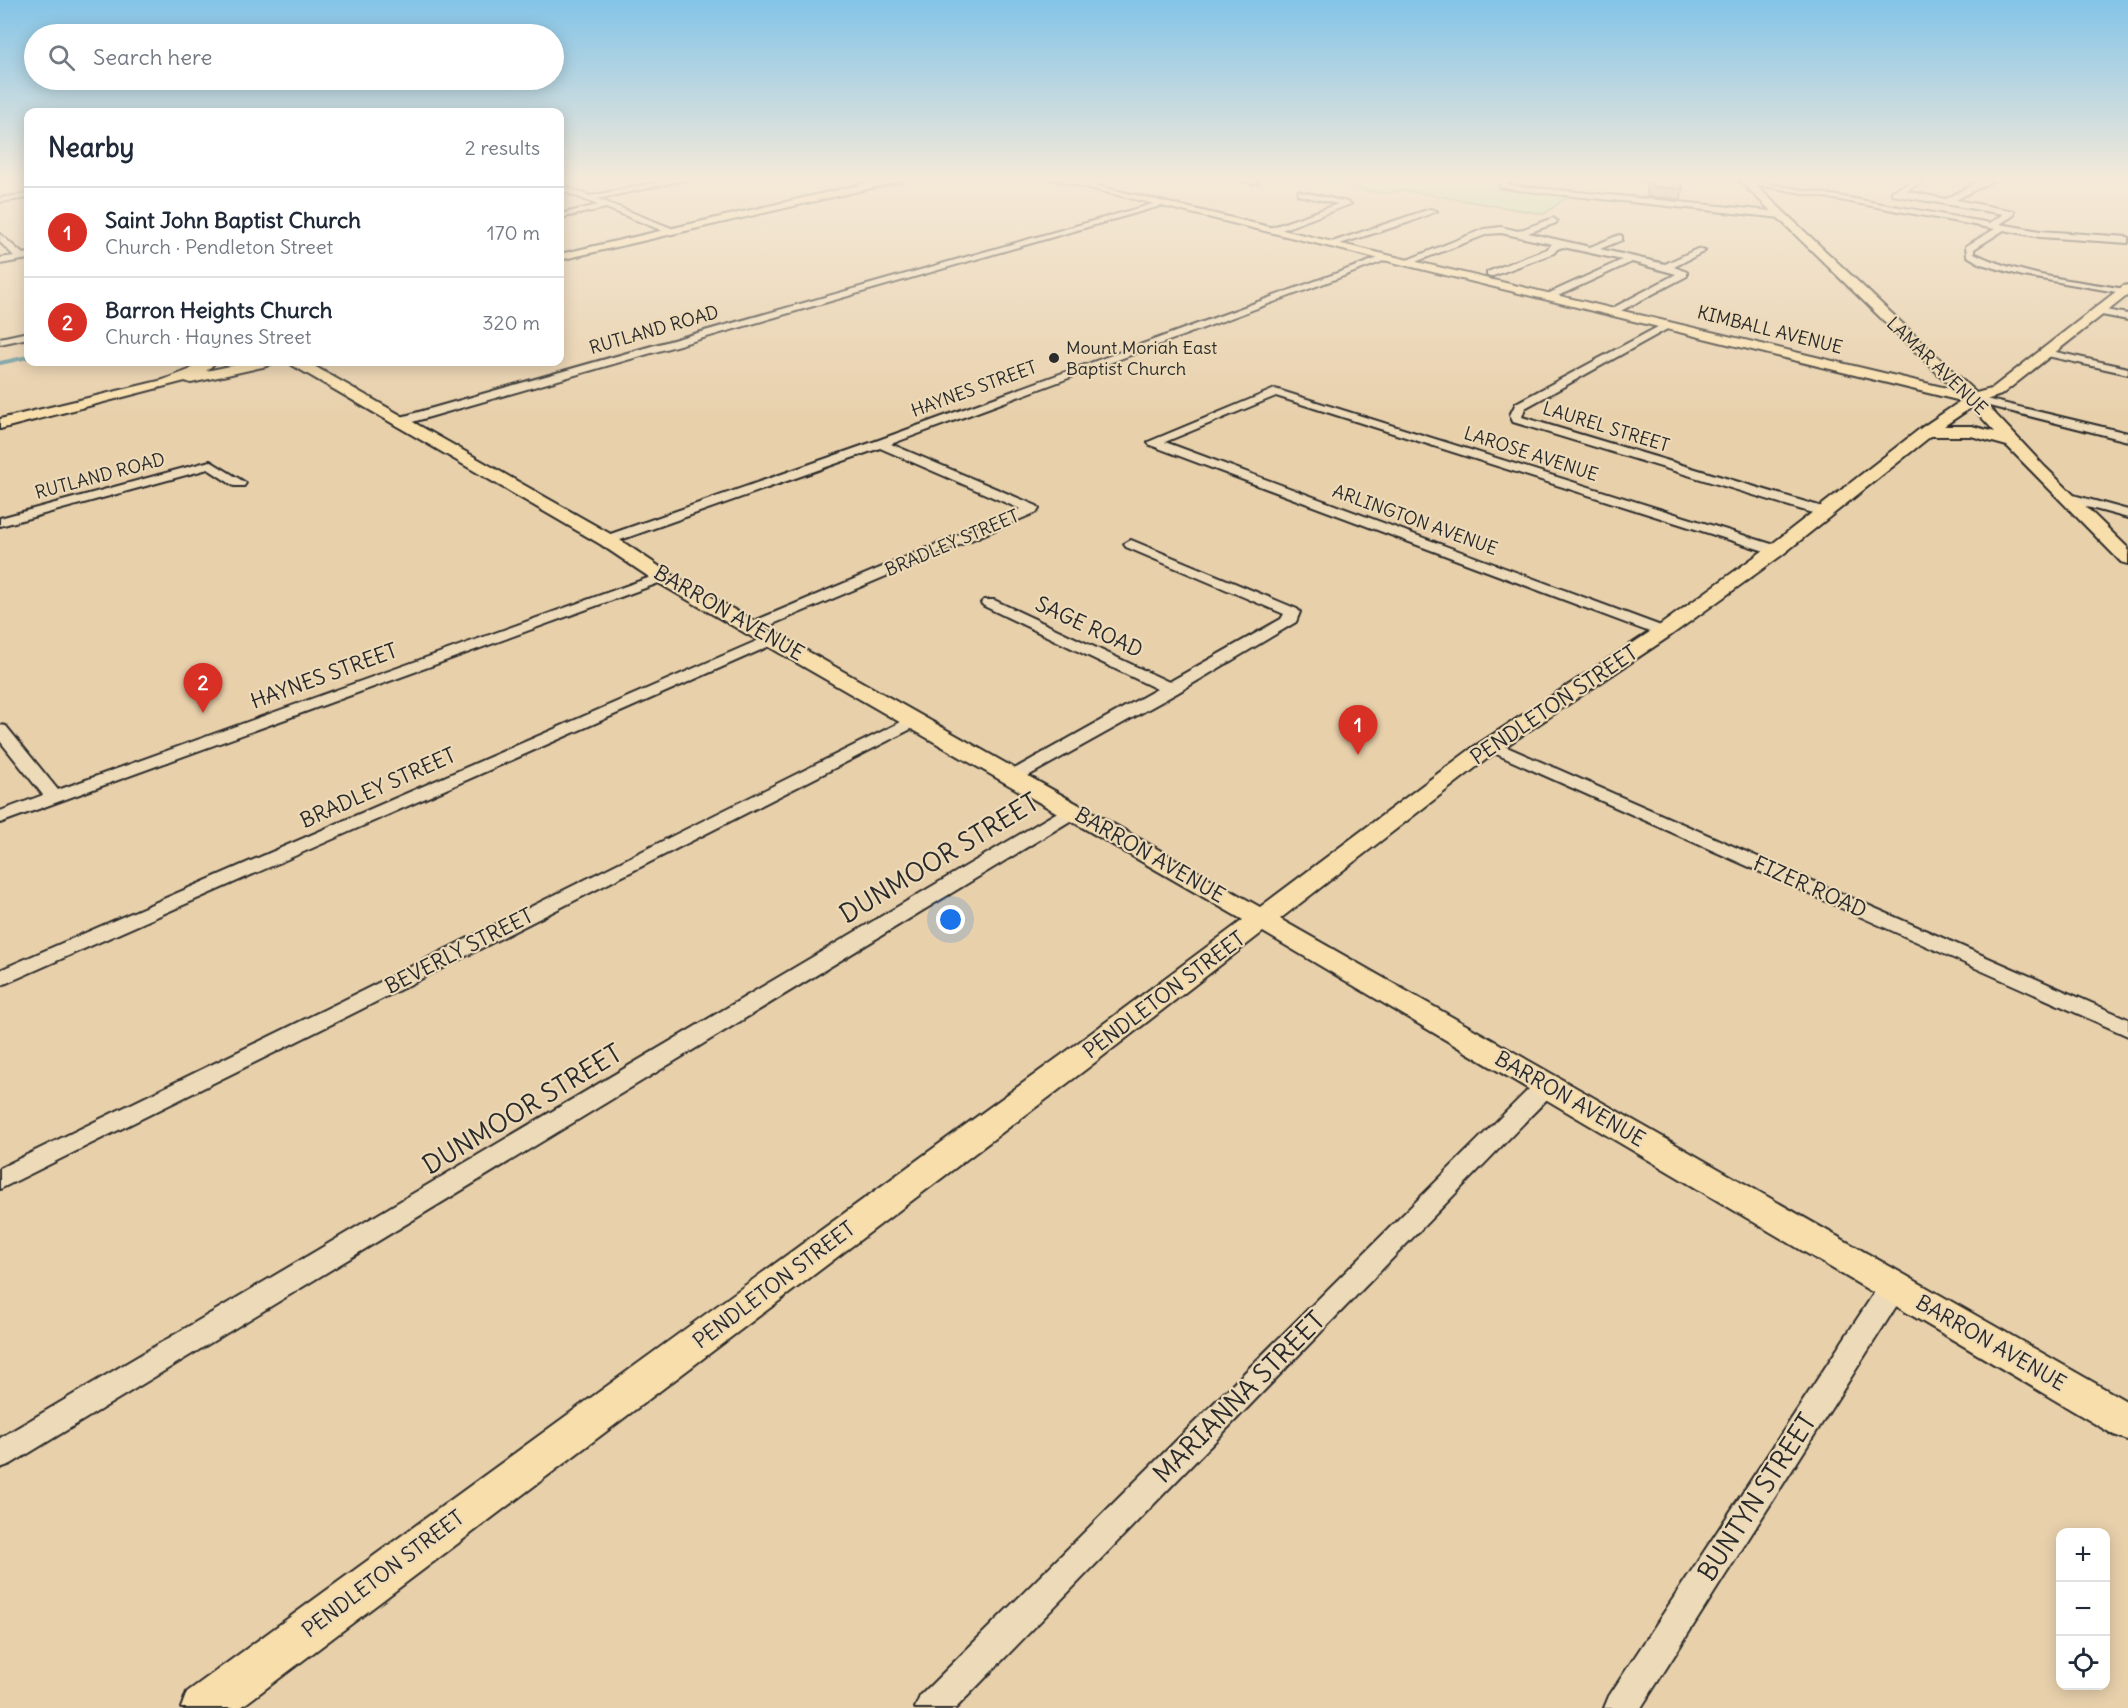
<!DOCTYPE html>
<meta charset="utf-8">
<style>
body{margin:0;font-family:Delius,sans-serif;background:#f6f6f7;color:#1f2937}
.controls{position:absolute;right:18px;bottom:18px;display:grid;overflow:hidden;border-radius:12px;box-shadow:0 3px 15px #0003}
.controls button{width:54px;height:54px;display:grid;place-items:center;padding:0;border:0;border-bottom:2px solid #e0e1e3;background:#fff;color:#1f2937;font:30px sans-serif}
.you{position:absolute;left:951px;top:920px;width:21px;height:21px;margin:-15px;border:4px solid #fff;border-radius:50%;background:#1a73e8;box-shadow:0 0 0 9px #1a73e833}
.badge{display:grid;place-items:center;width:39px;height:39px;border-radius:50%;background:#d93025;color:#fff;font-size:20px;font-weight:700}
.pin{position:absolute;translate:-50% -50px;filter:drop-shadow(0 2px 3px #0008)}
.pin::after{content:'';position:absolute;top:32px;width:21px;height:18px;background:inherit;clip-path:polygon(0 0,100% 0,50% 100%)}
.list{margin:0;padding:0;list-style:none}
h2{display:flex;justify-content:space-between;align-items:center;height:78px;margin:0;padding:0 24px;font-size:26px}
h2 small{font-size:20px;font-weight:400;color:#747a83}
.list li{display:grid;grid-template-columns:39px 1fr auto;gap:18px;align-items:center;box-sizing:border-box;height:90px;padding:0 24px;border-top:2px solid #e0e1e3}
.list b{display:block;font-size:22px;white-space:nowrap}
.list p{margin:0;font-size:20px;white-space:nowrap;color:#747a83}
.list em{font-size:20px;font-style:normal;color:#747a83}
.icon{flex:none;width:33px;height:33px;fill:none;stroke:currentColor;stroke-width:2;stroke-linecap:round;stroke-linejoin:round}
.map{position:relative;flex:none;width:2128px;height:1708px;overflow:hidden}
.search{position:absolute;background:#fff;box-shadow:0 3px 15px #0003;left:24px;top:24px;width:540px;height:66px;display:flex;align-items:center;gap:15px;box-sizing:border-box;padding:0 21px;border-radius:33px;color:#747a83;font-size:22px}
.panel{position:absolute;background:#fff;box-shadow:0 3px 15px #0003;left:24px;top:108px;width:540px;height:258px;border-radius:12px}
.map>svg:first-child{display:block}
</style>
<div class="map">
<svg width="2128" height="1708" viewBox="0 0 2128 1708">
<rect width="100%" height="100%" fill="#e8d0ab"/>
<filter id="ink" filterUnits="userSpaceOnUse"><feTurbulence type="fractalNoise" baseFrequency=".0167" numOctaves="2"/><feDisplacementMap in="SourceGraphic" scale="12" xChannelSelector="R" yChannelSelector="G"/><feConvolveMatrix kernelMatrix="1 2 1 2 8 2 1 2 1" color-interpolation-filters="sRGB"/></filter>
<g filter="url(#ink)">
<path fill="#aee0a2" stroke="#6c8666" stroke-width="1.5" d="M1305,178H1517L1503,189L1570,195L1544,214L1402,190L1385,194Z"/>
<g fill="none" stroke-linecap="round" stroke-linejoin="round">
<path stroke="#66969d" stroke-width="3" d="M569,184L598,178"/>
<path stroke="#66969d" stroke-width="4" d="M0,363L28,357"/>
<g stroke="#2b2b2b" stroke-width="4">
<path id="minor" d="M679,178H693L598,199L674,229V233H668L606,208L560,218V214L598,205L560,190V185L590,196Z
M1233,178H1246L1258,182L1254,184Z
M1500,178H1508L1507,184L1516,186L1781,212L1785,215L1781,218L1516,190L1500,187Z
M1908,178H1917L1922,182L1906,191L1946,199L1984,178H1992V181L1956,200L2014,211V215L2000,224L2040,231L2128,237V243L2040,237L2004,230L1974,249V253C2021,276 2074,280 2125,289L2128,290V294L2023,276L1981,264L1967,256L1966,246L1995,229L1743,182L1747,180L1990,223L2003,214L1892,195V191L1912,182Z
M1298,191L1347,202L1351,204L1276,232H1270V228L1338,204L1298,195Z
M28,194V198L0,202V198Z
M1160,202L1167,204L402,425L398,426L392,422L394,419Z
M1430,209L1437,211L1410,222L1333,246L1326,244Z
M1553,218L1557,221L1556,223L1528,233L1590,247L1619,235L1622,236V240L1600,249L1665,264L1697,249L1705,251L1674,267L1687,272V276L1613,315L1609,314V310L1676,274L1632,262L1549,300L1544,297L1545,295L1622,260L1563,247L1557,249L1554,253L1493,276H1487V272L1547,249L1552,244L1501,233L1488,234L1410,264L1402,262L1484,229L1501,227L1518,231Z
M0,234L23,254L28,253V259L0,264V258L14,256L0,242Z
M1384,256L1392,258L891,444L1037,506L1039,509L1037,512L759,630L753,632L745,627L747,624L1020,509L880,448L612,543H602L600,540L602,537L876,441Z
M2100,309L2128,314V320L2096,314V310Z
M1667,322L1671,323V327L1525,408L1522,417L1829,509L1831,512L1829,515H1819L1513,422L1510,415L1516,403Z
M28,332V338L0,344V338Z
M2047,350L2128,368V374L2043,355V351Z
M1275,389L1781,547L1783,550L1781,553H1771L1276,396L1165,442L1669,629L1671,632L1663,637L1150,445L1148,442Z
M1973,396L2128,433V441L1969,401V397Z
M210,461L246,483L244,486H234L208,469L0,526V518Z
M2066,493L2128,510V518L2061,500L2059,497L2061,494Z
M1131,540L1297,609L1300,612L1296,622L1177,693L1019,781H1007L1004,777L1007,773L1157,689L984,606L981,603L984,600H994L1169,682L1281,619L1284,614L1126,547L1124,544Z
M662,573L667,574L669,577L667,580L0,823V811L43,795L0,741V725L6,726L58,790Z
M773,634L779,636L781,639L779,642L0,986V970Z
M915,715L921,716L924,720L921,724L356,1012L0,1189V1168L340,1002Z
M1491,740L2128,1019V1036L1485,749L1482,745L1485,741Z
M1073,805L1080,807L1082,811L1080,815L11,1464L0,1468V1438L1066,807Z
M1546,1077L1554,1080L1558,1086L1554,1092L956,1708H915L920,1696L1538,1080Z
M1894,1275L1904,1278L1907,1286L1904,1294L1641,1708H1604L1609,1696L1884,1278Z"/>
</g>
<g stroke="#2b2b2b" stroke-width="4">
<path id="major" d="M890,178H907L902,181L560,260V254Z
M1048,178H1064L1955,390L1737,178H1748L1976,393L1991,389L2123,286L2128,285V295L2001,395L1983,401L2045,467L2128,548V564L2121,562L2007,446L1971,436H1931L1782,555L1670,636L1488,758L1280,919L2128,1402V1440L2114,1435L1263,932L1089,1067L240,1708H181L187,1692L1067,1051L1243,920L655,581L600,544L292,365L290,362H307L614,536L669,573L1260,907L1472,748L1656,628L1768,547L1921,428L1961,401ZM1972,407L1995,432L1972,426H1944Z
M200,362H216L206,371L250,362H274L267,366L191,383L185,381L0,429V419L163,380L189,370Z"/>
</g>
<use href="#minor" fill="#eddab8" fill-rule="evenodd"/>
<use href="#major" fill="#f8deab" fill-rule="evenodd"/>
</g>
<path fill="#ae9172" stroke="#2b2b2b" stroke-width="1.5" d="M1636,178H1680L1683,189L1681,199L1648,197L1645,182H1638Z"/>
<path fill="#caa984" stroke="#2b2b2b" stroke-width="1.5" d="M1649,178H1680L1683,189L1651,187Z"/>
</g>
<linearGradient id="sky" x2="0" y2="1"><stop stop-color="#83c4e8"/><stop offset="0.43" stop-color="#f5ead9"/><stop offset="1" stop-color="#f5ead9" stop-opacity="0"/></linearGradient>
<rect width="2128" height="417" fill="url(#sky)"/>
<circle fill="#2b2b2b" stroke="#eddab8" stroke-width="2" cx="1054" cy="358" r="6"/>
<g text-anchor="middle" stroke-width="4.5" stroke-linejoin="round" paint-order="stroke">
<g font-size="18" fill="#2b2b2b" stroke="#eddab8">
<text transform="translate(654 330) rotate(-16)" y="6">RUTLAND ROAD</text>
<text transform="translate(1770 330) rotate(14)" y="6">KIMBALL AVENUE</text>
<text transform="translate(1937 366) rotate(44)" y="6">LAMAR AVENUE</text>
<text transform="translate(974 389) rotate(-20)" y="6">HAYNES STREET</text>
<text transform="translate(1606 427) rotate(17)" y="6">LAUREL STREET</text>
<text transform="translate(1531 454) rotate(18)" y="6">LAROSE AVENUE</text>
<text transform="translate(100 476) rotate(-15)" y="6">RUTLAND ROAD</text>
<text transform="translate(1415 520) rotate(20)" y="6">ARLINGTON AVENUE</text>
<text transform="translate(952 543) rotate(-23)" y="6">BRADLEY STREET</text>
</g>
<g font-size="18" fill="#2b2b2b" stroke="#eddab8" text-anchor="start">
<text x="1066" y="354">Mount Moriah East<tspan x="1066" dy="21">Baptist Church</tspan></text>
</g>
<g font-size="21" fill="#2b2b2b" stroke="#eddab8">
<text transform="translate(729 613) rotate(30)" y="7">BARRON AVENUE</text>
<text transform="translate(1089 627) rotate(25)" y="7">SAGE ROAD</text>
<text transform="translate(324 676) rotate(-20)" y="7">HAYNES STREET</text>
<text transform="translate(1554 705) rotate(-34)" y="7">PENDLETON STREET</text>
<text transform="translate(378 788) rotate(-24)" y="7">BRADLEY STREET</text>
<text transform="translate(1150 855) rotate(30)" y="7">BARRON AVENUE</text>
<text transform="translate(1810 887) rotate(24)" y="7">FIZER ROAD</text>
<text transform="translate(459 951) rotate(-27)" y="7">BEVERLY STREET</text>
<text transform="translate(1164 995) rotate(-37)" y="7">PENDLETON STREET</text>
<text transform="translate(1570 1099) rotate(30)" y="7">BARRON AVENUE</text>
<text transform="translate(774 1285) rotate(-37)" y="7">PENDLETON STREET</text>
<text transform="translate(1991 1343) rotate(30)" y="7">BARRON AVENUE</text>
<text transform="translate(383 1574) rotate(-37)" y="7">PENDLETON STREET</text>
</g>
<g font-size="26" fill="#2b2b2b" stroke="#eddab8">
<text transform="translate(939 858) rotate(-31)" y="9">DUNMOOR STREET</text>
<text transform="translate(522 1109) rotate(-31)" y="9">DUNMOOR STREET</text>
<text transform="translate(1239 1397) rotate(-45)" y="9">MARIANNA STREET</text>
<text transform="translate(1757 1497) rotate(-57)" y="9">BUNTYN STREET</text>
</g>
</g>
</svg>
<div class="controls">
<button>+</button>
<button>−</button>
<button><svg class="icon" aria-label="locate" viewBox="0 0 24 24"><circle cx="12" cy="12" r="6"/><path d="M12 2v4M12 18v4M2 12h4M18 12h4"/></svg></button>
</div>
<div class="you"></div>
<div class="pin badge" style="left:1358px;top:755px">1</div>
<div class="pin badge" style="left:203px;top:713px">2</div>
<div class="search"><svg class="icon" aria-label="search" viewBox="0 0 24 24"><circle cx="10" cy="10" r="6"/><path d="M15 15l6 6"/></svg>Search here</div>
<section class="panel">
<h2>Nearby<small>2 results</small></h2>
<ul class="list">
<li><span class="badge">1</span><div><b>Saint John Baptist Church</b><p>Church · Pendleton Street</p></div><em>170 m</em></li>
<li><span class="badge">2</span><div><b>Barron Heights Church</b><p>Church · Haynes Street</p></div><em>320 m</em></li>
</ul>
</section>
</div>
